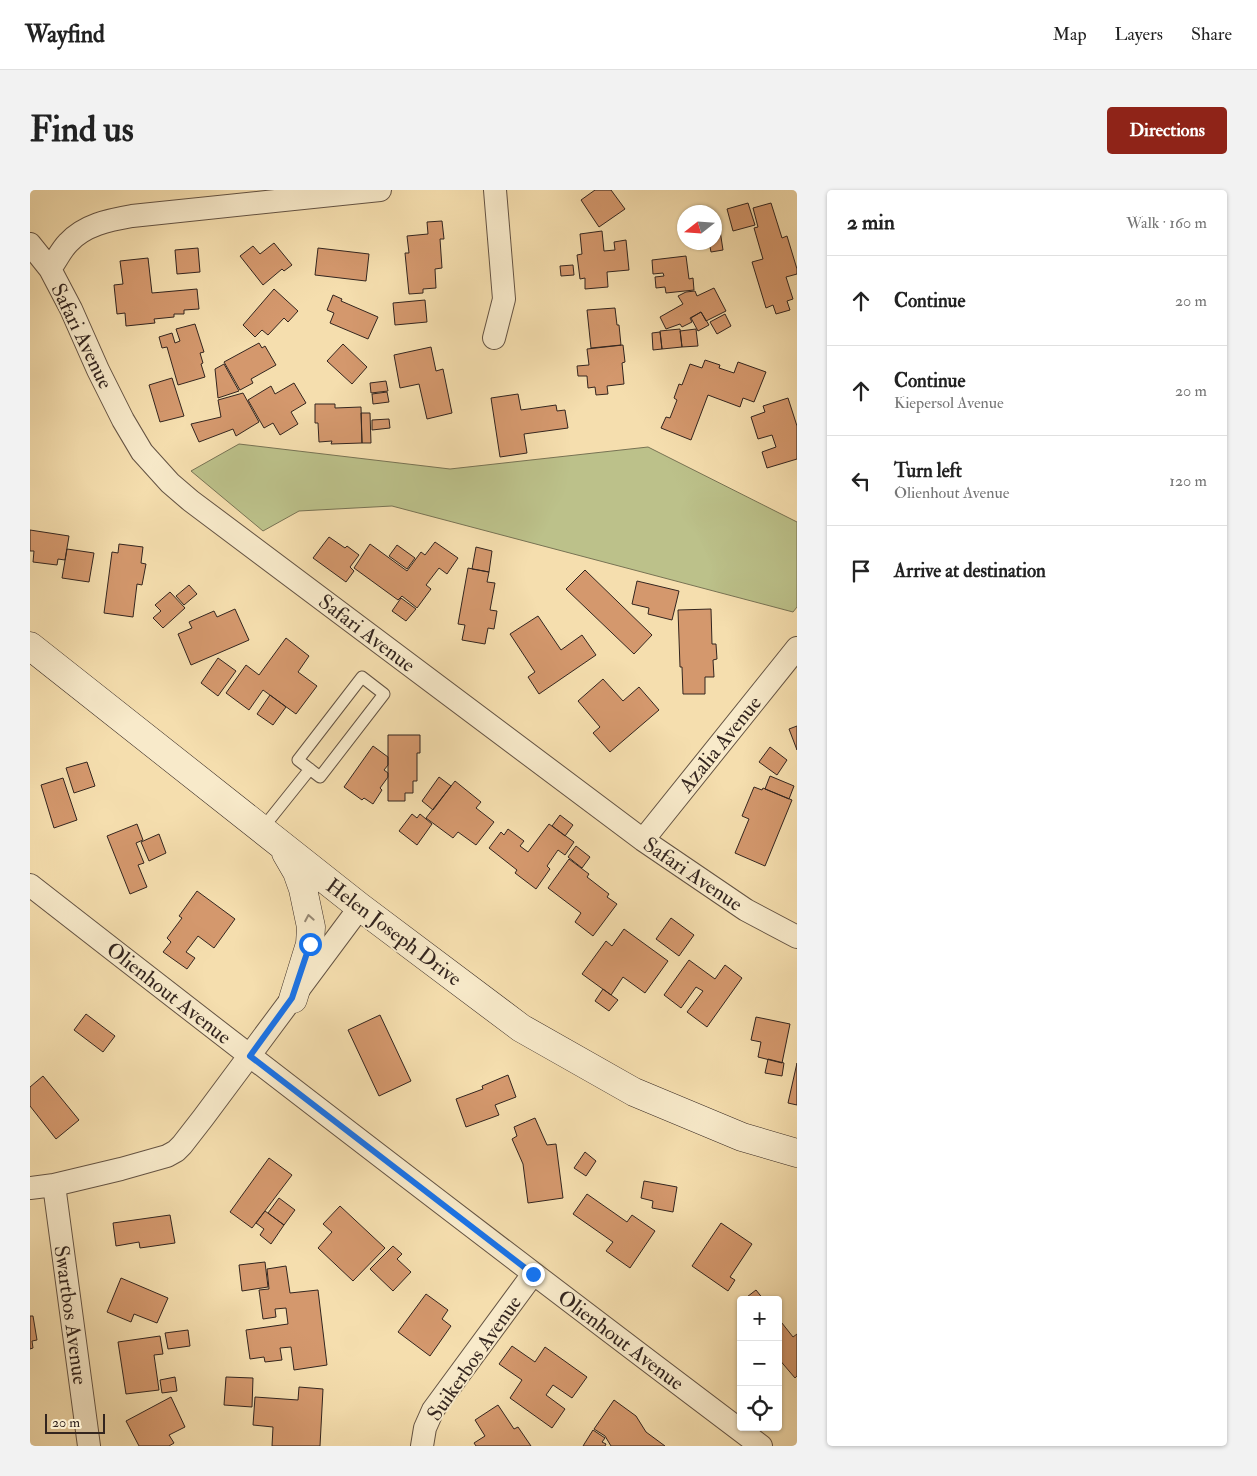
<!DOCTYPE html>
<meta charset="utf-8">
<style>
body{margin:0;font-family:"IM FELL Double Pica",serif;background:#f2f2f2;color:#222}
.controls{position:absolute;right:15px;bottom:15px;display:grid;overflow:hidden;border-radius:5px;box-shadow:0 1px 4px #0004}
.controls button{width:45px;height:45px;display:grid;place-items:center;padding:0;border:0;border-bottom:1px solid #e0e0e0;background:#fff;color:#222;font:25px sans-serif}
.compass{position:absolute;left:647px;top:15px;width:45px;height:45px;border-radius:50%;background:#fff;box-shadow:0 1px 4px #0004;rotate:253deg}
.scale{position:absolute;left:15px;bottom:12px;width:60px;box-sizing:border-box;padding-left:5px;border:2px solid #33251f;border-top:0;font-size:14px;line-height:18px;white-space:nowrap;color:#33251f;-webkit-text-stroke:4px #f8eaca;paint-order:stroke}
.stop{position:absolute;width:15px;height:15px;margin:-11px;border:4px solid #1a73e8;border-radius:50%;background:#fff}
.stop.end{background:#1a73e8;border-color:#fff;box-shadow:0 1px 5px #0008}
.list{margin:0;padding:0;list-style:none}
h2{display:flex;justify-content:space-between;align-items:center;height:65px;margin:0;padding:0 20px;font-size:21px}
h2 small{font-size:16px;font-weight:400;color:#767676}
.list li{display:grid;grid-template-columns:32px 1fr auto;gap:15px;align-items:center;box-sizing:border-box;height:90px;padding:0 20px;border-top:1px solid #e0e0e0}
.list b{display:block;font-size:19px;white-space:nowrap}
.list p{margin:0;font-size:16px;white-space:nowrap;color:#767676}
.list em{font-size:16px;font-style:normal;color:#767676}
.icon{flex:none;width:28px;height:28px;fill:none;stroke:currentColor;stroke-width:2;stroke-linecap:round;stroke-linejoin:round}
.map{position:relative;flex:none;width:767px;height:1256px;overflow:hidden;border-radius:5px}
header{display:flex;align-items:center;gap:30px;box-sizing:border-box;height:70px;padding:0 25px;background:#fff;border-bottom:1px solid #e0e0e0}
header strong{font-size:24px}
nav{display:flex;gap:28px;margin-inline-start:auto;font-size:18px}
.intro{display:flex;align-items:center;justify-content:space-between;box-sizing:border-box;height:120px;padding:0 30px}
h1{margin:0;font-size:35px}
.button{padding:12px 22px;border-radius:5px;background:#8f2418;color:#fff;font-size:18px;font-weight:700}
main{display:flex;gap:30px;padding:0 30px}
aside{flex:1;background:#fff;border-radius:5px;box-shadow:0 1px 4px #0004}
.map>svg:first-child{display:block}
</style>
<header>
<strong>Wayfind</strong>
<nav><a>Map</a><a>Layers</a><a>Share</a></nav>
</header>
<div class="intro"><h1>Find us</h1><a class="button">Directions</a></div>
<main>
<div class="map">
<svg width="767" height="1256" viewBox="0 0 767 1256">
<rect width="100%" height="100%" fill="#f5deae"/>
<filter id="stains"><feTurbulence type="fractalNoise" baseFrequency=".004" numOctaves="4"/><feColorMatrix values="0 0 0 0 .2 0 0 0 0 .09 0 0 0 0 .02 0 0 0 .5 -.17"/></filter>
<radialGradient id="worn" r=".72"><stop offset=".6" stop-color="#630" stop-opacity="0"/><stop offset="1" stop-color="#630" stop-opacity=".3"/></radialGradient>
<path fill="#bcc18a" stroke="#787354" d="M209,254L420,279L618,257L767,332V417L763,422L362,316L269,321L233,341L161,281Z"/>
<path fill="#d4986d" stroke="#33251f" d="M565,0H581L595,19L569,37L551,10Z
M718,13L725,35L703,41L697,19Z
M741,13L752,48L757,46L767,79V84L756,87L763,109L757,111L760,120L746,124L743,115L736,118L722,72L733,69L724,38L728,37L723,18Z
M412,31L414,49H410L412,78L405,79L406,98L393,99V103L379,104L375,63H379L377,46L398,44L397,32Z
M689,34L693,60L681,62L679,52H684V35Z
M572,41L574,61L585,60L584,52L596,50L599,80L577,82L578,97L555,99V88L550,89L547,65L552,64L550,44Z
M244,53L262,75L254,81L252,79L233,95L210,66L223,56L230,64Z
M168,58L170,82L147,84L145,60Z
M288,58L339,64L336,91L285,85Z
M656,66L659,89L663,88L664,100L636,103L635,97L626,98L625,87L634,86L633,83L623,84L622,70Z
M118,68L122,103L167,99L169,119L154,120V124H144V127L124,129L125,133L96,136L95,123L87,124L84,95L93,94L90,71Z
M543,75L544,85L531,86L530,76Z
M684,98L696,121L676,131L671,122L660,128L662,132L652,137L650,134L636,139L630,127L653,114L648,106L656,102L665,101L667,106Z
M244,99L268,121L258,132L254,128L238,145L232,140L225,147L213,135Z
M303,105L312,109L311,111L348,127L338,149L300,133L304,123L297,120Z
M395,110L397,132L365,135L363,113Z
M585,118L587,135H589L591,155L561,158L557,120Z
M671,122L679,135L668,141L661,128Z
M695,124L701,136L687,144L680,132Z
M165,134L174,162L170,163L173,173L171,174L175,187L148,195L137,157L132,158L129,147L142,143L145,153L150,151L146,139Z
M650,139L652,157L632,159L630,141Z
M666,139L668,156L652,157L650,141Z
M630,142L632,159L623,160L622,143Z
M229,153L232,158L235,156L246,175L221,189L223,193L210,200L194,172Z
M313,154L337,177L322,194L297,171Z
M593,155L595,172L592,173L594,194L577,196L578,204L566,205L565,197L558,198L557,186H548L547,176L559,175L557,159Z
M401,157L406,181L413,179L422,223L397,229L389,194L370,198L364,165Z
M675,170L690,175L689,178L704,183L708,172L736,182L724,212L713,208L710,217L678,205L661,250L631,238L636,227L640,228L647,210L644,208L649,194L652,195L660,174L672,178Z
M194,174L209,201L188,208L185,179Z
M142,188L154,226L130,232L119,195Z
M356,191L358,201L341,203L340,193Z
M264,193L276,213L261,222L268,234L250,245L243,233L234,238L218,210L241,196L245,204Z
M357,202L359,212L343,214L342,204Z
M213,203L229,232L206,246L203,239L169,252L161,234L191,227L188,210Z
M488,204L491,220L526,215L527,221L535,220L538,238L494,244L497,263L470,267L461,208Z
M758,208L767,236V269L737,278L732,262L746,257L742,245L728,249L721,227L735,222L733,216Z
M285,214H305V218L331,217L332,253L301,254L302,251L289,252L288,233H285Z
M331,223H340L341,253H332Z
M359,229L360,238L342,240V230Z
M0,340L39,346L35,370L28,369L27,375L3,372L4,361H0Z
M299,347L315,358L317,356L329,365L320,377L324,381L316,392L283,368Z
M405,352L428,368L417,384L409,378L396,395L401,399L387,418L372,406L368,410L324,378L340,354L377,381L391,362L395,365Z
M89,354L113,357L111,373L116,374L112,395L107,394L103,427L74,423L82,362L88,363Z
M367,355L385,368L377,379L359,366Z
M446,357L462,361L459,382L442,379Z
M37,359L64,363L59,392L32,388Z
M438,378L459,382L457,392L465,393L460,420L467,421L464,439L458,438L455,454L432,450L435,435L428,434Z
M555,380L622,445L604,464L536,399Z
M607,391L649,401L642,430L618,424L619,418L602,414Z
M159,395L167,404L154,415L146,406Z
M140,402L155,418L133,438L123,428L131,421L125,415Z
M371,408L386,419L376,431L362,421Z
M205,419L219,450L161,475L148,444L162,438L159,432L184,421L187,427Z
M681,419L682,454H686L687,469L683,470L684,487H675V504H653L652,477H650L648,420Z
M508,426L531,460L552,445L566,465L509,504L498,487L505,482L480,444Z
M256,448L279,466L268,482L287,496L266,524L233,500L219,520L196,503L216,475L229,485Z
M188,468L206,481L188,506L171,493Z
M573,489L593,511L609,497L629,520L580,562L563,543L570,537L548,511Z
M240,505L256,517L243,535L227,524Z
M767,536V560L759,539Z
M358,545H390V563H387V591H383V603H375V611H358Z
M343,556L358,567V575L354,580L358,583V587L350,598L352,600L343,614L334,608L332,610L314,597Z
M740,557L757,570L747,585L729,572Z
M57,572L65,596L44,603L36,578Z
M740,586L764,596L759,609L735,599Z
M409,587L421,596L403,620L392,611Z
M33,588L47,630L24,638L11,595Z
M425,591L451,612L446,618L464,632L446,655L428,642L423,648L396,628Z
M724,597L732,600L733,598L762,610L735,676L705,663L719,629L712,626Z
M382,624L387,628L390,624L402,634L387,655L369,641Z
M530,625L543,635L535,646L522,636Z
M107,634L113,650L106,653L114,673L108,675L117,697L100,704L77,646Z
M519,634L544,652L535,665L528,660L517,676L520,679L506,699L485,683L487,680L459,658L471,642L474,645L478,639L494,651L490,656L498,662Z
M129,644L136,663L119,671L111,652Z
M546,656L560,667L552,678L538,667Z
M539,669L559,684L557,687L579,704L577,707L587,714L563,746L545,732L551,723L518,698Z
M167,701L205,729L184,758L168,746L156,762L165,768L157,779L133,762L141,752L137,748L152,728L149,726Z
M641,728L664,745L649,766L626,749Z
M594,739L638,771L615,803L593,787L581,805L552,784L576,751L582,756Z
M659,770L685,789L695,775L712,788L677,837L657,822L673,801L666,797L651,818L634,805Z
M573,799L588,810L579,821L565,811Z
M56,824L85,846L73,862L44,840Z
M350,825L381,891L349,906L318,840Z
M726,827L760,834L752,873L728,867L731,852L721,850Z
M738,869L754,873L752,886L735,883Z
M767,873V915L758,913Z
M478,885L486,907L465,915L469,925L436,937L426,909L453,899L452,896Z
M13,886L49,930L26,949L0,916V897Z
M505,928L517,955L526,954L533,1008L498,1013L493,974L482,949L487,946L484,937Z
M555,962L566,971L556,986L544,978Z
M239,968L262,985L222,1038L200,1022Z
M614,991L647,997L643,1022L622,1018L623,1011L611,1008Z
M557,1004L597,1032L602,1025L625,1041L600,1078L576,1061L583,1052L543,1024Z
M249,1008L265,1020L254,1035L238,1023Z
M310,1016L355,1058L323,1091L288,1058L302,1042L293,1034Z
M235,1021L254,1035L241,1054L230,1045L234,1039L226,1033Z
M140,1025L145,1053L110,1058L109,1052L86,1056L83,1033Z
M691,1033L722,1054L700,1087L705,1090L698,1101L662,1076Z
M363,1056L372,1064L367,1069L381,1082L363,1101L340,1079Z
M235,1072L238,1097L212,1101L209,1075Z
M256,1076L260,1103L288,1100L297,1175L264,1180L261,1157L250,1158L252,1170L235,1172L234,1167L220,1169L216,1140L258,1134L256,1118L245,1119L246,1127L233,1129L229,1100L239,1099L237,1079Z
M91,1088L138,1108L127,1133L104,1124L101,1132L77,1122Z
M726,1100L734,1110H713Z
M396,1104L418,1120L412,1129L421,1136L400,1166L368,1142Z
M0,1126H3L7,1150L2,1151L3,1158L0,1159Z
M748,1128L763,1147L767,1144V1186L765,1188L748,1168Z
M158,1140L160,1156L138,1159L135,1143Z
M130,1146L133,1164L124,1165L129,1200L96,1204L88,1152Z
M482,1156L505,1172L515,1157L557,1187L542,1208L523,1195L516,1205L535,1219L522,1238L480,1208L492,1190L469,1174Z
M145,1187L147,1201L132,1203L130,1190Z
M196,1187L223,1188L222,1217L194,1215Z
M269,1197L293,1199L290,1256H242L243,1237L223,1235L225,1207L268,1210Z
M141,1207L155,1237L139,1245L144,1253L139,1256H109L96,1231Z
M584,1210L606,1226L616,1242L635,1256H581L575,1246L564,1239Z
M468,1215L484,1239L488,1237L501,1256H446L444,1253L455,1246L445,1230Z
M563,1240L575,1248L572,1252L576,1254L575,1256H553Z"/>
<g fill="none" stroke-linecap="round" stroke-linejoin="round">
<g stroke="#645343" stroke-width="13">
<path id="lane" d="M332,487L354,504L290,587L268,570Z
M232,639L280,579"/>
</g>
<g stroke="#645343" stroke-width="24">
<path id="street" d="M0,54L20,79L41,119L68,180L93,230L112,262L140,293L161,311L613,650L716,720L767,747
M20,79C26,71 31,60 38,53C54,35 79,30 102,26L350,0
M464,148L474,109L465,0
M613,650L767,458
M0,695C242,884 486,1071 731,1256
M24,995L59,1256
M0,998L24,995L91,979L137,966L146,961L152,955L173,928L330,717
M392,1256L395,1238L403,1220L503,1084"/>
</g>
<g stroke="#33251f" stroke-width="29">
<path id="secondary" d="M0,456L330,717L491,838L604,902L712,947L767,963
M256,663L267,682L273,699L281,737L280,754L263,809"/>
</g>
<use href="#lane" stroke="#f8eaca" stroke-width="11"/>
<use href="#street" stroke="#f8eaca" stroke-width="22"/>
<use href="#secondary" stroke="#f8eaca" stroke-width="28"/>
</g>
<defs><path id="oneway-chevron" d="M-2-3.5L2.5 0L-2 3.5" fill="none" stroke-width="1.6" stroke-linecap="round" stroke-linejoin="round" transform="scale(1.25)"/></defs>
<use stroke="#968874" href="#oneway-chevron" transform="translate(279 728) rotate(-100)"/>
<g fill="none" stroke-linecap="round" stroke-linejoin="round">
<path stroke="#1a73e8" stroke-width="6" d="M280,754L262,808L220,866L503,1084"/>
</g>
<g text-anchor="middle" stroke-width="4" stroke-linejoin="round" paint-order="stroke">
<g font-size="21" fill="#33251f" stroke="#f8eaca">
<text transform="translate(52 146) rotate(64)" y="7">Safari Avenue</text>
<text transform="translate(337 443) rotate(37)" y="7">Safari Avenue</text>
<text transform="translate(690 554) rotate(-51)" y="7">Azalia Avenue</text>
<text transform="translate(663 684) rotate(34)" y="7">Safari Avenue</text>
<text transform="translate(364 742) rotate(37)" y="7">Helen Joseph Drive</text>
<text transform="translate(139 803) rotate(38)" y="7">Olienhout Avenue</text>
<text transform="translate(41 1125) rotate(82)" y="7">Swartbos Avenue</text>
<text transform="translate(591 1150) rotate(37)" y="7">Olienhout Avenue</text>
<text transform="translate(444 1168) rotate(-55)" y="7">Suikerbos Avenue</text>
</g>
</g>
<rect width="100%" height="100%" filter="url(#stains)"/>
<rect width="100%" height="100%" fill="url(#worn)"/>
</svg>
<div class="controls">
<button>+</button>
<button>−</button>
<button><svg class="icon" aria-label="locate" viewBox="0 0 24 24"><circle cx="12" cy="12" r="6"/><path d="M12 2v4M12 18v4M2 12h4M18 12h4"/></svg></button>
</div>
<svg class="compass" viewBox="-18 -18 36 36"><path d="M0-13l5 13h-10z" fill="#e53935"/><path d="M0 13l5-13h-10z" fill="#767676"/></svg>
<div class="scale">20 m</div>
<div class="stop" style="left:280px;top:754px"></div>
<div class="stop end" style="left:503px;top:1084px"></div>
</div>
<aside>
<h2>2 min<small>Walk · 160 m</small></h2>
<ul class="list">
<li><svg class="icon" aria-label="ahead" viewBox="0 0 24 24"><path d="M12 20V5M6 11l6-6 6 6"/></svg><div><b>Continue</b></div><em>20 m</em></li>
<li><svg class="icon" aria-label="ahead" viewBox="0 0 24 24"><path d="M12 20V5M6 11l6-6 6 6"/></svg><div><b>Continue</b><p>Kiepersol Avenue</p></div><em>20 m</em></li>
<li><svg class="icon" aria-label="left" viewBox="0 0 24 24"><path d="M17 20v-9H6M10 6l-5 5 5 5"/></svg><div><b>Turn left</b><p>Olienhout Avenue</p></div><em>120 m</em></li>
<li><svg class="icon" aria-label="arrive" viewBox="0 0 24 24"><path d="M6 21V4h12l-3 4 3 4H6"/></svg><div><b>Arrive at destination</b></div></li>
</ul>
</aside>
</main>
